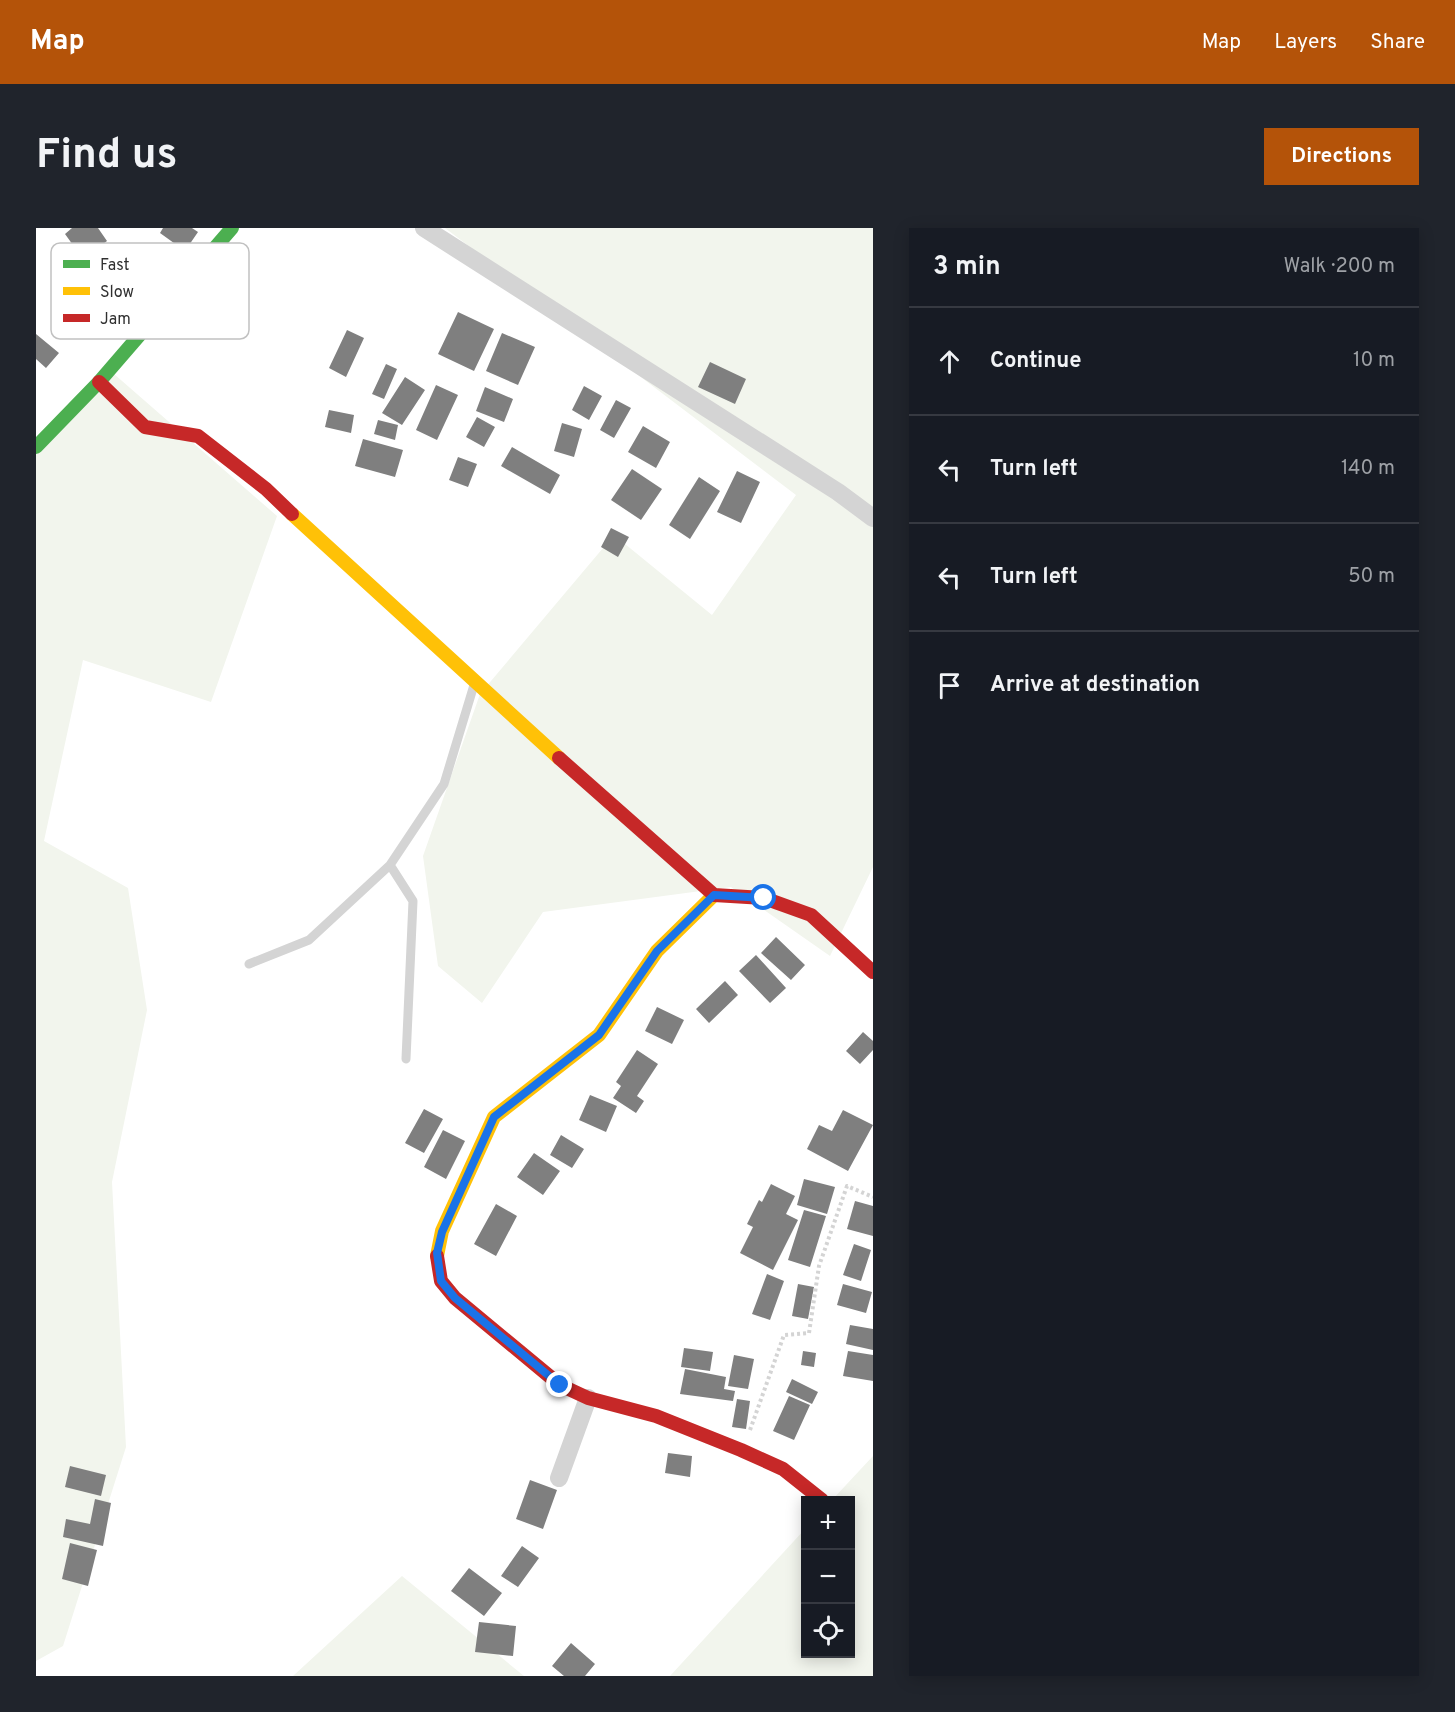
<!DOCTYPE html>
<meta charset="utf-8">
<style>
body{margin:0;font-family:Overpass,sans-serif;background:#20242c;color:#f1f3f6}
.controls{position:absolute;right:18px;bottom:18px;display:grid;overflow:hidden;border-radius:0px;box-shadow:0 3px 15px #0003}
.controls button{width:54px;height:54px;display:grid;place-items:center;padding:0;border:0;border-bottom:2px solid #363941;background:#171b24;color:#f1f3f6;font:30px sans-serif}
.stop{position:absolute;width:18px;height:18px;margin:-14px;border:4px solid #1a73e8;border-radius:50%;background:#fff}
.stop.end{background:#1a73e8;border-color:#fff;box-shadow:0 2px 6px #0008}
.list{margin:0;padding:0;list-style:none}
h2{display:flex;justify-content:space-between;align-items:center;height:78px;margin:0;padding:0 24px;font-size:26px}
h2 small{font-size:20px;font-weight:400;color:#9ea1a6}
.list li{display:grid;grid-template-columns:39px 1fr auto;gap:18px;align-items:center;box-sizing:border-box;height:108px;padding:0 24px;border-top:2px solid #363941}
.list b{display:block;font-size:22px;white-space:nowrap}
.list em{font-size:20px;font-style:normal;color:#9ea1a6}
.icon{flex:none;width:33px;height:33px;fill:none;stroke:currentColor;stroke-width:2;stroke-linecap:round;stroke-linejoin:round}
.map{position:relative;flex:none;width:837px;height:1448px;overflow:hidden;border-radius:0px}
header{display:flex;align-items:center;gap:36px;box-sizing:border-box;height:84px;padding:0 30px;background:#b45309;color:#fff}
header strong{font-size:28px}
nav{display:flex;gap:33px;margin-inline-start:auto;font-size:21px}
.intro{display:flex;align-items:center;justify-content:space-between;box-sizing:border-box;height:144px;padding:0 36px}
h1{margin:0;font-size:42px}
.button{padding:15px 27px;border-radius:0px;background:#b45309;color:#fff;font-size:21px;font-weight:700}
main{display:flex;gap:36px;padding:0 36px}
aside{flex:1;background:#171b24;border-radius:0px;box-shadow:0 3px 15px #0003}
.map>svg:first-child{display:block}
</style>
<header>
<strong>Map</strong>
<nav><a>Map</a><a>Layers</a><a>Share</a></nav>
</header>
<div class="intro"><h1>Find us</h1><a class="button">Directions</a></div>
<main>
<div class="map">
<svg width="837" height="1448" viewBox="0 0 837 1448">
<rect width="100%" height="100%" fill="#fff"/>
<path fill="#f2f5ed" d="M409,0H837V639L794,728L695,659L507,684L446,775L402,738L387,628L444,466L578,307L676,387L760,267Z
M70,139L241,288L175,474L47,432L8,613L92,660L111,782L76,954L90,1219L27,1418L0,1433V222Z
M837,1228V1448H634L769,1301L770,1426H814V1272H796Z
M366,1348L488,1448H257Z"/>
<path fill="#7f7f7f" d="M36,0H62L71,13L47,31L29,6Z
M127,0H156L162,4L149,23L124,5Z
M422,84L458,101L438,143L402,126Z
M311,102L328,110L310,149L293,140Z
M466,105L499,119L482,157L450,143Z
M0,106L23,125L10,140L0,131Z
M674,134L710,151L699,176L662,159Z
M350,136L361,141L348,171L336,166Z
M369,149L389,162L366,197L346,185Z
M400,157L422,167L401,212L380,202Z
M548,158L566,168L553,192L536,182Z
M449,159L477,171L468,194L440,183Z
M580,172L595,180L578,210L564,202Z
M293,182L318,187L315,205L289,199Z
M441,189L459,199L448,219L430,209Z
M342,192L362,197L359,212L338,206Z
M526,195L546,201L538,229L518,223Z
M607,198L634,214L620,240L592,224Z
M327,211L367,222L359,249L319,238Z
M476,219L524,247L514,266L465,238Z
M422,229L441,236L432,259L413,252Z
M596,241L626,261L605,292L575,272Z
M701,243L724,254L705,295L681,284Z
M663,249L684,263L654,311L633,297Z
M575,300L593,309L582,329L565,319Z
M740,709L769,737L755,752L725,725Z
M720,727L750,760L734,775L703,743Z
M689,753L702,767L673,795L660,781Z
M621,779L648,792L636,816L609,803Z
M827,804L837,813V822L824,836L810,823Z
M601,822L622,836L601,868L608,873L600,885L577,870L585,858L580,854Z
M554,867L581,878L570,904L543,892Z
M388,881L407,891L388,925L369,915Z
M807,882L837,897L812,943L771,921L783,897L796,903Z
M407,902L429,913L410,951L388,939Z
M525,907L548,921L536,940L514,927Z
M498,925L524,943L507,967L481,949Z
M768,951L799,959L791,986L761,977Z
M735,956L759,968L750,986L762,992L737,1042L704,1025L717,999L711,996L723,972L726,974Z
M819,973L837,978V1008L811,1001Z
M460,976L481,988L460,1028L438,1016Z
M768,982L790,988L774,1039L752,1032Z
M818,1016L835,1022L825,1053L807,1047Z
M731,1046L748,1053L734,1092L716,1086Z
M762,1056L778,1059L772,1091L756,1088Z
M807,1056L836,1064L830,1085L801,1077Z
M814,1097L837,1101V1122L810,1116Z
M648,1120L677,1124L674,1143L645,1139Z
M767,1123L780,1125L778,1139L765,1137Z
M812,1123L837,1127V1153L807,1148Z
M698,1127L718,1131L712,1161L692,1158Z
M649,1141L690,1149L688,1161L699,1163L697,1173L644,1166Z
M756,1151L782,1164L776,1176L750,1164Z
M753,1168L774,1177L758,1212L737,1203Z
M701,1171L714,1173L710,1201L696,1199Z
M632,1225L656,1228L654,1249L629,1245Z
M34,1238L70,1247L65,1268L29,1259Z
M494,1252L521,1262L507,1301L480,1291Z
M59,1271L75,1275L67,1318L27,1309L30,1291L54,1296Z
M34,1315L61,1322L52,1358L26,1351Z
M486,1318L503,1330L482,1359L465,1348Z
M433,1340L466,1365L448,1388L415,1363Z
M443,1394L480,1398L477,1428L439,1424Z
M535,1415L559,1436L549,1448H528L516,1438Z"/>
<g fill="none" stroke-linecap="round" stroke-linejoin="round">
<path stroke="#d4d4d4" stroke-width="4" stroke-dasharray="3 3" stroke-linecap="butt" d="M714,1202L748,1107L773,1105L783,1038L811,958L837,969"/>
<path stroke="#d4d4d4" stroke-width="9" d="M354,637L377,673L370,831
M213,736L273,712L354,637L408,556L438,457"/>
<path stroke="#d4d4d4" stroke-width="18" d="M388,0L802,264L837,290
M523,1250L552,1170"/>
<path stroke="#4caf50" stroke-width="14" d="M0,219L63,154L196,0"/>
<path stroke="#ffc107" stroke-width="14" d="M256,286L523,530
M401,1028L406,1003L458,889L563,807L621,723L678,667"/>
<path stroke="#c62828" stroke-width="14" d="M63,154L109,199L162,208L230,261L256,286
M523,530L678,667L728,670L775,687L837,744
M401,1028L405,1053L419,1070L524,1157L552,1170L620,1188L705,1222L747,1241L786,1272"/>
</g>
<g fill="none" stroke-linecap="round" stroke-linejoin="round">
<path stroke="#1a73e8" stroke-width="8" d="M524,1157L419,1070L405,1053L401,1025L406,1004L458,889L563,807L621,723L678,667L728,670"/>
</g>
<rect x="15" y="15" width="198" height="96" rx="9" fill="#fff" stroke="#c1c1c1" stroke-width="1.5"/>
<rect x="27" y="32" width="27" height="8" fill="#4caf50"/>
<rect x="27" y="59" width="27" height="8" fill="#ffc107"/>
<rect x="27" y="86" width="27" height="8" fill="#c62828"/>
<g font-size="16" fill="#303030">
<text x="64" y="42">Fast</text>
<text x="64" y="69">Slow</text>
<text x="64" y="96">Jam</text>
</g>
</svg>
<div class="controls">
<button>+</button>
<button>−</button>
<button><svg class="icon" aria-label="locate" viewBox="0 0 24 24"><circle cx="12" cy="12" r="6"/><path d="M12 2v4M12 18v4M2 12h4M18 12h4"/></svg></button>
</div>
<div class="stop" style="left:728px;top:670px"></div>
<div class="stop end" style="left:524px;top:1157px"></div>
</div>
<aside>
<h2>3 min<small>Walk · 200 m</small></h2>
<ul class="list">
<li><svg class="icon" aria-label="ahead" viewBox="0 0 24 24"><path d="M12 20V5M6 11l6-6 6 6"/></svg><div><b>Continue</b></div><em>10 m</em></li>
<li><svg class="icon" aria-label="left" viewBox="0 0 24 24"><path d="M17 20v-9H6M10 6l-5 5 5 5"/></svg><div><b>Turn left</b></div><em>140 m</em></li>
<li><svg class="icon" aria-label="left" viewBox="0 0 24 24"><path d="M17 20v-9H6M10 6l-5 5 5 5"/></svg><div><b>Turn left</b></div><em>50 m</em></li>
<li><svg class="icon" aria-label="arrive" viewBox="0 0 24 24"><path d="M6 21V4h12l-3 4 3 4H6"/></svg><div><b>Arrive at destination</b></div></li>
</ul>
</aside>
</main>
